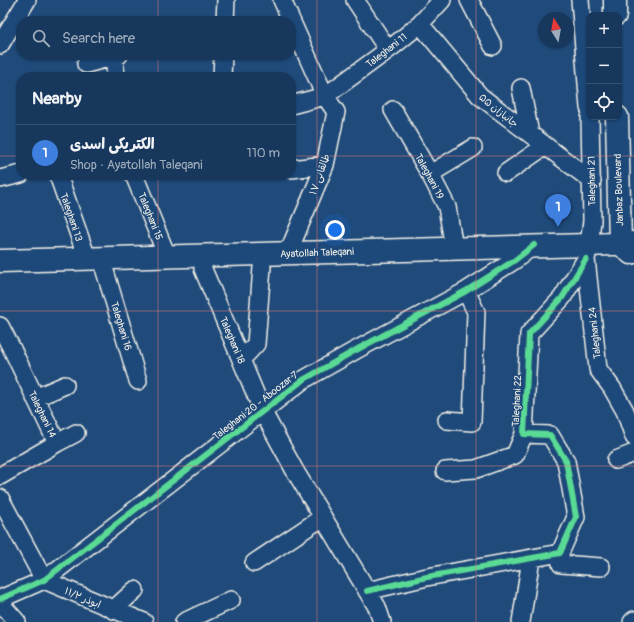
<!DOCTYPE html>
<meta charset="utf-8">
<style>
body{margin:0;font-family:Pangolin,"Playpen Sans Arabic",sans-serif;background:#203f62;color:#f1f3f6}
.controls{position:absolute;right:12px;top:12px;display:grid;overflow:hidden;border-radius:8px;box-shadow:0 1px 3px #0004}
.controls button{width:36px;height:36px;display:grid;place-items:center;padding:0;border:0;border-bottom:1px solid #365272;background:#17385c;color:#f1f3f6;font:20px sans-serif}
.compass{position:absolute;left:538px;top:12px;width:36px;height:36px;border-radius:50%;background:#17385c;box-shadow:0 1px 3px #0004;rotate:349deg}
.you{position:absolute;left:335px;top:230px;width:14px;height:14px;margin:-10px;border:3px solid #fff;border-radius:50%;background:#1a73e8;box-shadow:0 0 0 6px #1a73e833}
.badge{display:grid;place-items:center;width:26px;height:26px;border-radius:50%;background:#e69b98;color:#fff;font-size:13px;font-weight:700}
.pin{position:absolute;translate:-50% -33px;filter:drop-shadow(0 1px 2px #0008)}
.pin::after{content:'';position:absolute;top:21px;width:14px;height:12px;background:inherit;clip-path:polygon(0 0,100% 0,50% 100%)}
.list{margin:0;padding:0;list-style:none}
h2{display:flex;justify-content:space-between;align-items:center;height:52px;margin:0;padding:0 16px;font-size:17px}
h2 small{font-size:13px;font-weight:400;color:#9eacbb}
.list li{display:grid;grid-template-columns:26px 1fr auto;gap:12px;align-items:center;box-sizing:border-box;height:56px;padding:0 16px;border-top:1px solid #365272}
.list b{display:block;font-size:15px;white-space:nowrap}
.list p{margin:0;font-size:13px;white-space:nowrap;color:#9eacbb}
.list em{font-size:13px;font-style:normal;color:#9eacbb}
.icon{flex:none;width:22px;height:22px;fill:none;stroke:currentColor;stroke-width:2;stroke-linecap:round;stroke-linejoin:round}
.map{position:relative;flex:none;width:634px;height:622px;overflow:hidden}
.search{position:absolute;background:#17385c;box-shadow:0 1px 3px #0004;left:16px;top:16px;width:280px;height:44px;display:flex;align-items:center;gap:10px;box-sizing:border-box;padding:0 14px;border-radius:16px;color:#9eacbb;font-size:15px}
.panel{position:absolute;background:#17385c;box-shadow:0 1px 3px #0004;left:16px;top:72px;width:280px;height:108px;border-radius:16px}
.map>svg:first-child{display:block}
</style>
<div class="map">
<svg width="634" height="622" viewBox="0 0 634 622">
<rect width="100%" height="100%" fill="#1f4a7a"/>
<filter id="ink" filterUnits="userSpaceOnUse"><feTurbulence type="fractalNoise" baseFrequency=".025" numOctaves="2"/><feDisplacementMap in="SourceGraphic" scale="8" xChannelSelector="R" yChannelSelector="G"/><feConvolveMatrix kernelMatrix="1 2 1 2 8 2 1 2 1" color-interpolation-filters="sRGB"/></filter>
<g filter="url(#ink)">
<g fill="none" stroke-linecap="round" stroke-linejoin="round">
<g stroke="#f4f1e8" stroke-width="20">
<path id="minor" d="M282,0L325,96L336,112L325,165L288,253
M355,0L388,50
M469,0L493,46
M580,0L589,108
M225,21L226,0
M420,24L480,96L592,181
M0,45L27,0
M114,57L116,77
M86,64L119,55
M222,77L223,55
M521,88L530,134
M291,105L325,96L392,47L420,24L442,0
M393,110L430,174L447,207L454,248
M590,117L592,221L589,245L586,259L598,369L612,388L625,411L634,437
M291,169L325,165
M506,173L545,146
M430,174L473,148
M58,175L87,258
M134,175L167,256
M0,179L21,174
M586,259L562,298L529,334L524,434L550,435L566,461L576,517L560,553L561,564L601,567
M203,269L263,412L295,471L377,607L382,622
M105,271L138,381
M0,326L12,349L57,443L0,476
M241,360L256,344L262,267
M35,398L65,385
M447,420L472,422L476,312L466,291
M57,443L76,433
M616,460L634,453
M445,471L476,469L515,455L524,434
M0,498L44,580L144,622
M254,563L323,517
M367,591L427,577L560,553
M0,599L44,580L303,380L356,350L466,291L515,260L534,245
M0,603L17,622
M113,610L135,590
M184,622L231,600
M521,622L531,559
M632,622L634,620"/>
</g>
<g stroke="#f4f1e8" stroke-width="25">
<path id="major" d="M615,0V15
M617,117L620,243L631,253
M0,261L589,245L634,243"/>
</g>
<use href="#minor" stroke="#1f4a7a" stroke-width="17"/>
<use href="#major" stroke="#1f4a7a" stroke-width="22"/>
<g stroke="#1f4a7a" stroke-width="8">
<path id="cycleway" d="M367,591L427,577L560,553L576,517L566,461L550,435L524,434L529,334L562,298L586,259
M0,599L44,580L303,380L356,350L466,291L515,260L534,245"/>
</g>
<use href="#cycleway" stroke="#5adb95" stroke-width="6"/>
</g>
</g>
<path fill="none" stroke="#e27875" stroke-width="1" stroke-opacity="0.55" d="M158,0V21M317,0V622M476,0V622M158,55V77M0,156H21M291,156H634M158,175V622M0,311H634M0,466H634"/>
<g text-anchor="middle" stroke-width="3" stroke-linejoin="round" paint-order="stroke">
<g font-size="10" fill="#f4f1e8" stroke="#1f4a7a">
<text transform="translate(386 50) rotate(-38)" y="4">Taleghani 11</text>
<text transform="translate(499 110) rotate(39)" y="4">جانبازان ۵۵</text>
<text transform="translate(319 174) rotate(-71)" y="4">طالقانی ۱۷</text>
<text transform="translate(430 176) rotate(62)" y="4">Taleghani 19</text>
<text transform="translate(591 181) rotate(-91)" y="4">Taleghani 21</text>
<text transform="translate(618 190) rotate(-92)" y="4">Janbaz Boulevard</text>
<text transform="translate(151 216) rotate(68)" y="4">Taleghani 15</text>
<text transform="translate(72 217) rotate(71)" y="4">Taleghani 13</text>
<text transform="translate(317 252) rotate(-2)" y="4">Ayatollah Taleqani</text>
<text transform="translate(122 326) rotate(73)" y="4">Taleghani 16</text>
<text transform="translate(594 333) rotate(-96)" y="4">Taleghani 24</text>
<text transform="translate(233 340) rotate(67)" y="4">Taleghani 18</text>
<text transform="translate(516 401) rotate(-87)" y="4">Taleghani 22</text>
<text transform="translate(255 405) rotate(-38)" y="4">Taleghani 20 - Aboozar 7</text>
<text transform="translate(43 414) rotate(64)" y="4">Taleghani 14</text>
<text transform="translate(83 597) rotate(23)" y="4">ابوذر ۱۱/۲</text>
</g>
</g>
</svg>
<div class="controls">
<button>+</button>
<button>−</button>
<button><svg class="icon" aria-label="locate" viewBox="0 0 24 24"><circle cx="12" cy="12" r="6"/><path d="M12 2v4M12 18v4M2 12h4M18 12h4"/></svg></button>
</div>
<svg class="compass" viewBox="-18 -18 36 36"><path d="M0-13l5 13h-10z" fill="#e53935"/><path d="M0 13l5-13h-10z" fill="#9eacbb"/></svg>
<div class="you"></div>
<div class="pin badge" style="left:558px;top:227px;background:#3f7fe0">1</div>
<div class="search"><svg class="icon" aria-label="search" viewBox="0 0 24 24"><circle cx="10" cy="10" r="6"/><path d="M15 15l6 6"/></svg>Search here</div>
<section class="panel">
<h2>Nearby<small></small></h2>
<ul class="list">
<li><span class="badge" style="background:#3f7fe0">1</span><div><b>الکتریکی اسدی</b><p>Shop · Ayatollah Taleqani</p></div><em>110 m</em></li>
</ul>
</section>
</div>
